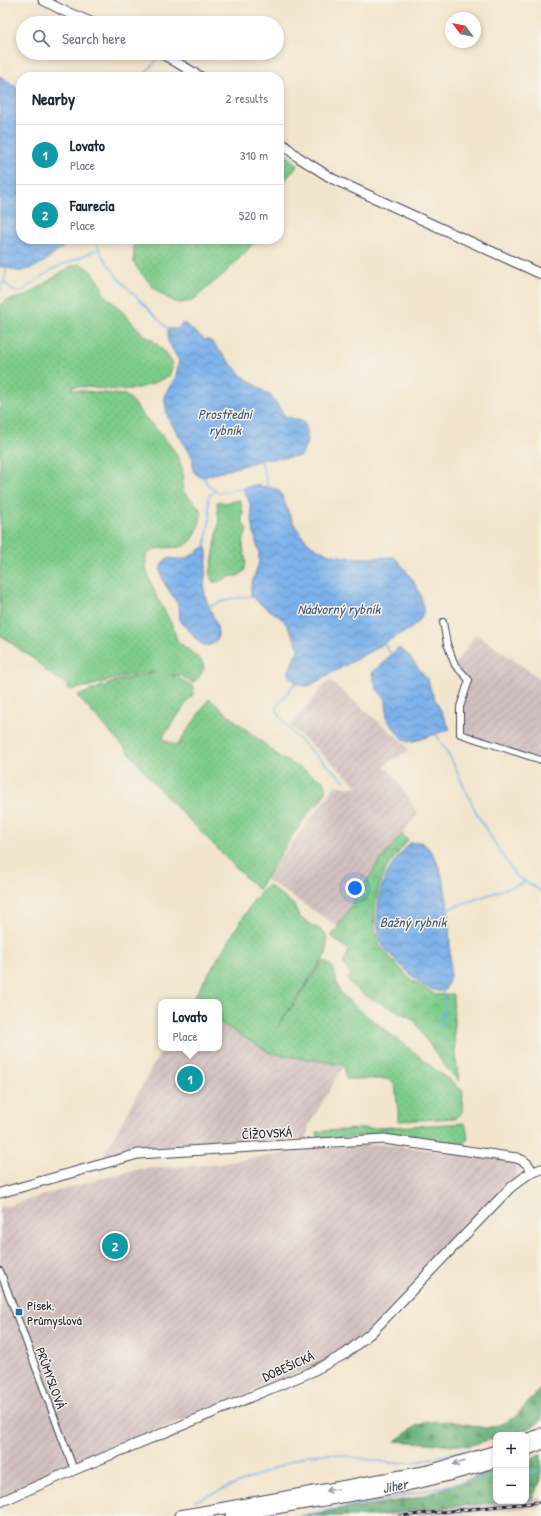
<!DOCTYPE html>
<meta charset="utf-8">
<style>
body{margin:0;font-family:"Patrick Hand",sans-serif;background:#f2f2f3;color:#1f2937}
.controls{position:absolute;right:12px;bottom:12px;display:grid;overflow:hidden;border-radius:8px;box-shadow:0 2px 6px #0003}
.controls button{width:36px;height:36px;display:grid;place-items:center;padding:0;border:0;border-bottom:1px solid #e0e1e3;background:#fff;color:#1f2937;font:20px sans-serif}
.compass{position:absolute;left:445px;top:12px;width:36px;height:36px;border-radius:50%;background:#fff;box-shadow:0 2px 6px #0003;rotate:302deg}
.you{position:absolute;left:355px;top:888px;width:14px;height:14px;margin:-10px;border:3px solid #fff;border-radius:50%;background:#1a73e8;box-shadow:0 0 0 6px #1a73e833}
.badge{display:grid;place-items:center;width:26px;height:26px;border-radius:50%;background:#0b8043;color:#fff;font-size:13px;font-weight:700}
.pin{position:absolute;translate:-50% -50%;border:2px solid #fff;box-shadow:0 1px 4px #0006}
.popup{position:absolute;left:158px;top:999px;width:64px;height:52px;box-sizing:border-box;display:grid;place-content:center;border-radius:8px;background:#fff;filter:drop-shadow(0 1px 3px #0005);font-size:13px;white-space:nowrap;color:#747a83}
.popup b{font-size:15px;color:#1f2937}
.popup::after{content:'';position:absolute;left:50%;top:100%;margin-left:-8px;border:8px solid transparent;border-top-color:#fff}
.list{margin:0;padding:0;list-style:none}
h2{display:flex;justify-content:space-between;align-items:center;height:52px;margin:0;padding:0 16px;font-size:17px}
h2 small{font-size:13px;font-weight:400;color:#747a83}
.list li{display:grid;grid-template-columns:26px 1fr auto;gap:12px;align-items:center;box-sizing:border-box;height:60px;padding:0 16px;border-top:1px solid #e0e1e3}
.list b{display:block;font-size:15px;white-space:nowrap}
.list p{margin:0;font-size:13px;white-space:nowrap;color:#747a83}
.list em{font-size:13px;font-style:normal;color:#747a83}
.icon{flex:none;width:22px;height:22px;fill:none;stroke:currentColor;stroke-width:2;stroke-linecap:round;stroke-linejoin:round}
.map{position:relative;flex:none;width:541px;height:1516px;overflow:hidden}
.search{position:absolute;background:#fff;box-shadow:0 2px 6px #0003;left:16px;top:16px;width:268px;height:44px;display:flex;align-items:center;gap:10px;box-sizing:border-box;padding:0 14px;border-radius:22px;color:#747a83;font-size:15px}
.panel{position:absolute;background:#fff;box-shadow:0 2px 6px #0003;left:16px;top:72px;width:268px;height:172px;border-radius:16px}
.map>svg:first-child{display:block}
</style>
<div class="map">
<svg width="541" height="1516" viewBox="0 0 541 1516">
<defs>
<pattern id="industrial-furrows" width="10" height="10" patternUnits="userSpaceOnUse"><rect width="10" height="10" fill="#d1bfbf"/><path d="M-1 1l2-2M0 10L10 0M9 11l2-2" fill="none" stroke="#b3a4a5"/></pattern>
<pattern id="grass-dots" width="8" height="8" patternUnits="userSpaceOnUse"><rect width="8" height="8" fill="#7ecc8c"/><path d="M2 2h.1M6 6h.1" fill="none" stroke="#6daf7a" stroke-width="1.8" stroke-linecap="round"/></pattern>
<pattern id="forest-firs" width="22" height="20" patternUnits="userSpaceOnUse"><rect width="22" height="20" fill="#66b078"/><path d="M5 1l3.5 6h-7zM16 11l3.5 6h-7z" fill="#548f64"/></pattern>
<pattern id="wetland-marsh" width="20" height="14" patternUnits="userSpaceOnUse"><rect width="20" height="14" fill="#7ecc8c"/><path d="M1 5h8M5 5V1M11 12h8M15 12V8" fill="none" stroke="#6daf7a"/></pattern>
<pattern id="water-waves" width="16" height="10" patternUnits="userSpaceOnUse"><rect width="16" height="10" fill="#7cb1ea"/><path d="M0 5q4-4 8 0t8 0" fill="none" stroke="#6590bf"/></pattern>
</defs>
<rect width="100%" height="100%" fill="#f7f3e8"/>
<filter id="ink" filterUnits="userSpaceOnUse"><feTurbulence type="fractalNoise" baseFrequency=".025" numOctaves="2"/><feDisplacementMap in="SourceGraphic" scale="8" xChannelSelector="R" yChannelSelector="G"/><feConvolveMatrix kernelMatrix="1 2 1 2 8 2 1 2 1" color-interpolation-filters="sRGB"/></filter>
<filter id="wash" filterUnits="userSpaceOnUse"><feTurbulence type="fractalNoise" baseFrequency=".012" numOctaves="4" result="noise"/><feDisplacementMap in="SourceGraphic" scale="16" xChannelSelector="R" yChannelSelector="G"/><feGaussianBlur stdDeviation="0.9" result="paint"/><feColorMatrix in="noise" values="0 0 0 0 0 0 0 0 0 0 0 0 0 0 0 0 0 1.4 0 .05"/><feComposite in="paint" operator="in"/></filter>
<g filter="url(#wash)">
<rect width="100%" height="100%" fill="#f2e5cc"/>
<path fill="url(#industrial-furrows)" d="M476,634L541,679V760L460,734L458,727L467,684L455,665Z
M329,680L404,743L409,751L390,761L384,766L395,777L418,814L379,862L338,926L265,879L336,785L349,788L358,786L290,726Z
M219,1022L270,1053L344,1065L309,1125L307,1139L139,1149L104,1158L105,1152L163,1048H219Z
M384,1144L510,1161L516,1167L517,1173L515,1179L370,1330L343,1351L310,1368L276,1382L78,1462L0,1498V1208L106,1177L140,1169L217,1164L314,1148Z"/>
<path fill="#d1bfbf" d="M541,1498V1507L439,1516H372L418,1510L512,1501H526V1500Z"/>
<path fill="url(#grass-dots)" stroke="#507764" d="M279,148L298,165L279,187Z
M134,239H256L244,254L226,272L192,301L180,303L172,301L157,291L139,271L134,263Z
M79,264C90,266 103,283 103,294L115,304L144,335L153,340L165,352L172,362V368L169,376C157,382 143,388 131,389C111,392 92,385 72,387V390L125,395C133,399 137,408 143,415C158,432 179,449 183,473C184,478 183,485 183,491C189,498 201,505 201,515C201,519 199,524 198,527C189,562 161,537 146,556C143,578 163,606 172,625C175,629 175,636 177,640C185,650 202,655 204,668L199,677L193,683L181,676L172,675L194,687L193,694L164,735L163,739L177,746L209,699L280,757L323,781L326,786C325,796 321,803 312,808L291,838L258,890L158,788L126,749L77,696L119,680L155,672C134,672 116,679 97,684C88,687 78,688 69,690L66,688L68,687L62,681L47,672L35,660L0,635V305L8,300L26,296L69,267Z
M240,500L243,513L242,521L247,530C246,534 244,538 243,542C242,552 253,571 237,576C235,576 232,576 230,577C224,578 220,583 213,582L210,575L219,523L217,502L220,501L223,503Z
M268,885L294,905L299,917L325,933L327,941L326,954L277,1028L323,961C336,965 335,979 339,990C342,995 348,1000 352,1004L463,1091L462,1112L457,1118L398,1121V1110L395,1084L389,1079H346L344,1065L270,1053L219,1022V1002H191L255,898Z
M464,1123L466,1126L468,1139L464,1143L382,1135L318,1139L317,1132L326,1131Z"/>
<path fill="url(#forest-firs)" stroke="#44695a" d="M541,1388V1421C529,1431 512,1435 496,1435V1438L468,1446L395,1441L416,1426L426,1422L450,1421L486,1428L499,1425L515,1417Z
M541,1454V1480L532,1499L526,1500V1460Z
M496,1470V1501H512L418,1510L372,1516H296L416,1498Z"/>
<path fill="url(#wetland-marsh)" stroke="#507764" d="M402,834L408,840L387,867L380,883L375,907V929L380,946L410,979L436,995L453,994L455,1055L459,1081C445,1069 436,1053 425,1038C421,1032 418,1024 413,1020C395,1006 360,999 348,980L351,974L343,964L349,950L340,943L331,937L379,862Z"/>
<path fill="url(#water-waves)" stroke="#4f6a92" d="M0,76L13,84L21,94V239H74C57,250 41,269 21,271C14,272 8,266 0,267Z
M182,324H185L204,339L211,341L240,374L272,397L285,416L301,421L304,423L307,430V442L301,456L262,460L203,477L199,476L193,471V458L168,418L164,396L176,376L179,361L168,341V329H178Z
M255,485L278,489C285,499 287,512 293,522C298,530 305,541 313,546C337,562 367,557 394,557C406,569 434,603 419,621C414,628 399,635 391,639C364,656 336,670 309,686C299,686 293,682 288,673L299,648C294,638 289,625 281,618C271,610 259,605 251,595V586L259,562V552L254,534L250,503L243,488Z
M206,547C210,558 202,580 205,595C208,608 217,620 218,633C218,637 217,641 214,643C202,651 194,636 188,629C186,627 183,625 181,623C178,617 181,610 178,605C173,593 153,576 164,561C169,555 178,561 184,559C192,557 198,549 206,547Z
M398,648L407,654L428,680L431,691L450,729L418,740L408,742L400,736L387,719L386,699L377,690L372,673Z
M421,842C423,844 428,847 430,850C451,877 450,941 450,975L448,983L444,991C430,992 420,983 410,974C403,967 384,950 381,942C375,926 377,894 385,878C391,865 400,854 410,843Z"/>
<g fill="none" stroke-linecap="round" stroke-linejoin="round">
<path stroke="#7cb1ea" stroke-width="1.5" d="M142,77L160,56
M96,239L101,254L118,278L169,330
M7,267L4,282L13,291L20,292L53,269L99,249
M0,292L3,283
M261,460L268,487
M203,476C205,481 207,483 210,487C221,497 232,489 245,488
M205,547L210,517L208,497L215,491
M207,607L230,599L252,596
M383,642L392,656
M296,682L276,707C281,729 327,764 344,780
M435,734L440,740
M441,742L452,761L479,818L515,875L541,891
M447,909L526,882
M440,1029L445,1007L443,990
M526,1474L541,1470
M195,1501L307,1455L332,1454L392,1463L417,1462L460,1451L464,1452
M298,1516L385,1500L485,1477L496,1476"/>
</g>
</g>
<g filter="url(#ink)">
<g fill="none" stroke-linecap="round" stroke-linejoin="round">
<g stroke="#413f51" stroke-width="8">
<path id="street" d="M443,622L447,644L455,665L469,680L460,707V734L541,760
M0,1271L74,1470"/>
</g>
<g stroke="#413f51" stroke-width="11">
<path id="secondary" d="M43,0L62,10L93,23
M161,53L201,77
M279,141L298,157L333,179L541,274
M0,1193L138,1154L384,1139L517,1158C525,1161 529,1164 532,1172
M0,1502L74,1470L311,1372L345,1354L372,1332L510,1188L527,1175L541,1169"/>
</g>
<g stroke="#413f51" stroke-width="13">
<path id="highway" d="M526,1440L541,1434
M526,1450L541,1444
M180,1516L429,1471L496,1451
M231,1516C320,1499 410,1490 496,1461"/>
</g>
<use href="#street" stroke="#fff" stroke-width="6"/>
<use href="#secondary" stroke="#fff" stroke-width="9"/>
<use href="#highway" stroke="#fff" stroke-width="11"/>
<g stroke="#22223b" stroke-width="3">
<path id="rail" d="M400,1516L541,1502"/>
</g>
<use href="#rail" stroke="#f7f3e8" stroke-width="1.5" stroke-dasharray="4.5" stroke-linecap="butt"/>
</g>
<defs><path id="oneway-shaft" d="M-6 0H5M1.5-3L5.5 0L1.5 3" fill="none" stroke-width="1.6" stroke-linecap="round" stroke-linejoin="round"/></defs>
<g stroke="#9c9ca7">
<use href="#oneway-shaft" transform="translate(459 1463) rotate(164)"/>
<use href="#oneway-shaft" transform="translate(332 1490) rotate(170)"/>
</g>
</g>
<rect fill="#1f6fb2" stroke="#f7f3e8" stroke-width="1.5" x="15" y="1308" width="8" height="8" rx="2"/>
<g text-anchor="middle" stroke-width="3" stroke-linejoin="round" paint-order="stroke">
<g font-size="13" fill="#22223b" stroke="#f7f3e8">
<text transform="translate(267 1133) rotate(-3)" y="5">ČÍŽOVSKÁ</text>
<text transform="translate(288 1366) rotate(-24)" y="5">DOBEŠICKÁ</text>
<text transform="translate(51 1378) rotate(70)" y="5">PRŮMYSLOVÁ</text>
</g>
<g font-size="13" fill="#22223b" stroke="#f7f3e8" text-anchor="start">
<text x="27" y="1310">Písek,<tspan x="27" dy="15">Průmyslová</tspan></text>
</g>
<g font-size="14" font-style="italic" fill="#425478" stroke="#f7f3e8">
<text x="225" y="419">Prostřední<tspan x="225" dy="16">rybník</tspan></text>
<text x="339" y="614">Nádvorný rybník</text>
<text x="413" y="927">Bažný rybník</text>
<text transform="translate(395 1486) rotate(-11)" y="5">Jiher</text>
</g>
</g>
</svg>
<div class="controls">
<button>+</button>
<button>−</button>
</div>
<svg class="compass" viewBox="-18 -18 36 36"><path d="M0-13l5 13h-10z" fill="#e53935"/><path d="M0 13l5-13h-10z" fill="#747a83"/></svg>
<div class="you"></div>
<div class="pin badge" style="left:190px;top:1079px;background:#0f9aa8">1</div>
<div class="popup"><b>Lovato</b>Place</div>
<div class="pin badge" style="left:115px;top:1246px;background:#0f9aa8">2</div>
<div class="search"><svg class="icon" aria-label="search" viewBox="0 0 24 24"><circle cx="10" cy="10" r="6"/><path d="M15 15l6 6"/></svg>Search here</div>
<section class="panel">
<h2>Nearby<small>2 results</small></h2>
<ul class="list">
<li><span class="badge" style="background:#0f9aa8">1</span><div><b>Lovato</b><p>Place</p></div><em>310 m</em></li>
<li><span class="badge" style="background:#0f9aa8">2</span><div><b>Faurecia</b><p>Place</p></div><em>520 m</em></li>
</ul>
</section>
</div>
